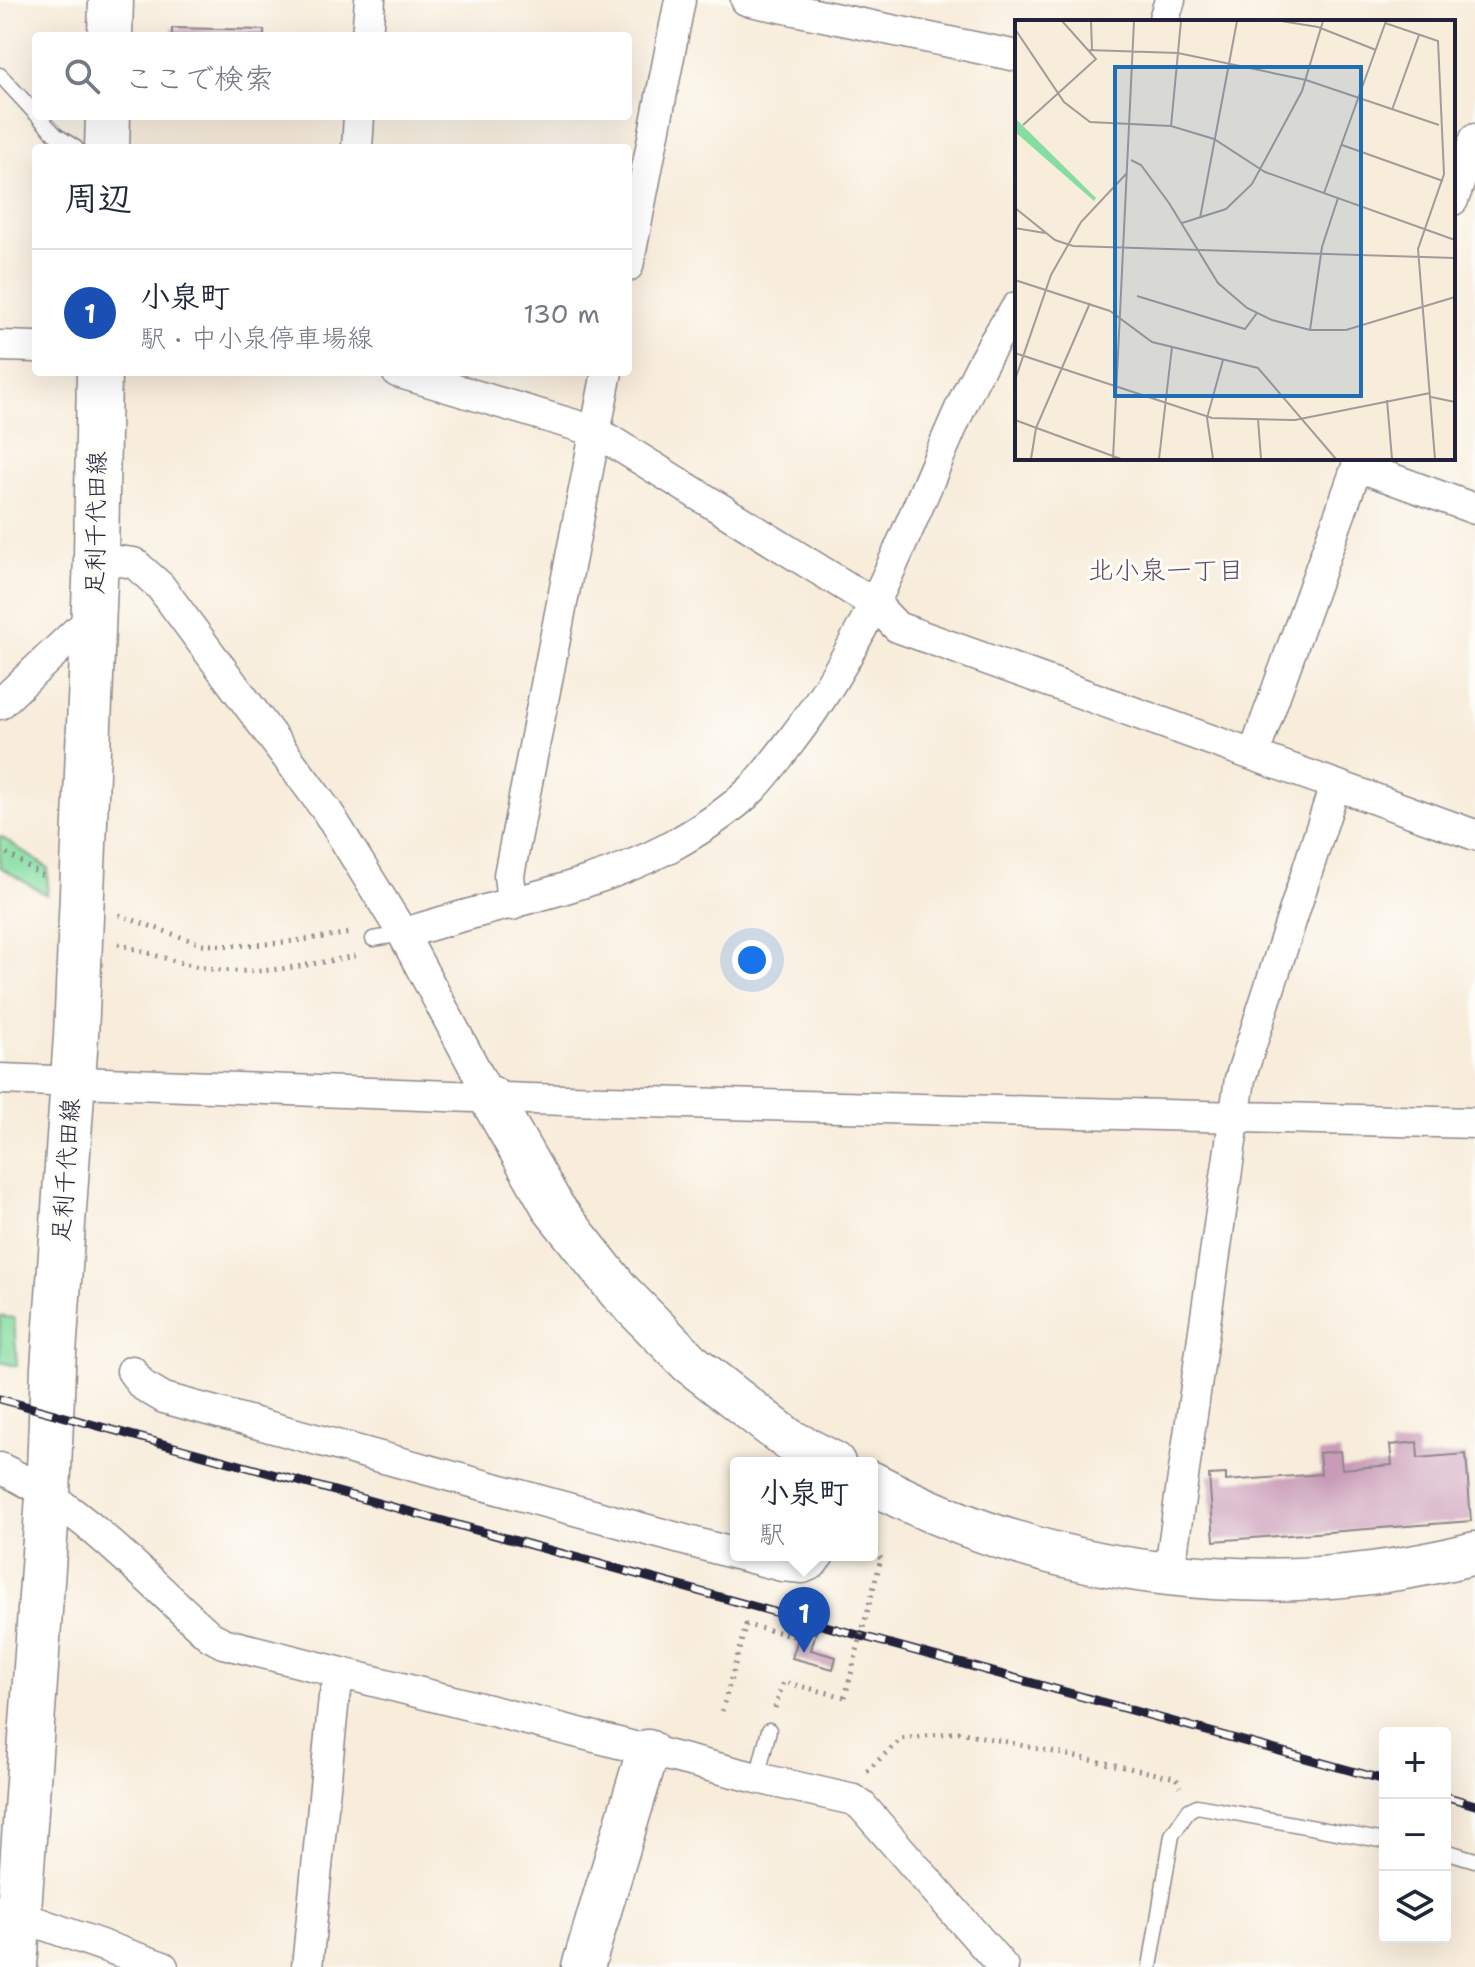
<!DOCTYPE html>
<html lang="ja">
<meta charset="utf-8">
<style>
body{margin:0;font-family:"Shantell Sans","Klee One",sans-serif;background:#f2f2f3;color:#1f2937}
.controls{position:absolute;right:24px;bottom:24px;display:grid;overflow:hidden;border-radius:8px;box-shadow:0 8px 32px #0002}
.controls button{width:72px;height:72px;display:grid;place-items:center;padding:0;border:0;border-bottom:2px solid #e0e1e3;background:#fff;color:#1f2937;font:40px sans-serif}
.you{position:absolute;left:752px;top:960px;width:28px;height:28px;margin:-20px;border:6px solid #fff;border-radius:50%;background:#1a73e8;box-shadow:0 0 0 12px #1a73e833}
.badge{display:grid;place-items:center;width:52px;height:52px;border-radius:50%;background:#1f6fb2;color:#fff;font-size:26px;font-weight:700}
.pin{position:absolute;translate:-50% -66px;filter:drop-shadow(0 2px 4px #0008)}
.pin::after{content:'';position:absolute;top:42px;width:28px;height:24px;background:inherit;clip-path:polygon(0 0,100% 0,50% 100%)}
.popup{position:absolute;left:730px;top:1457px;width:148px;height:104px;box-sizing:border-box;display:grid;place-content:center;border-radius:8px;background:#fff;filter:drop-shadow(0 2px 6px #0005);font-size:26px;white-space:nowrap;color:#747a83}
.popup b{font-size:30px;color:#1f2937}
.popup::after{content:'';position:absolute;left:50%;top:100%;margin-left:-16px;border:16px solid transparent;border-top-color:#fff}
.list{margin:0;padding:0;list-style:none}
h2{display:flex;justify-content:space-between;align-items:center;height:104px;margin:0;padding:0 32px;font-size:34px}
h2 small{font-size:26px;font-weight:400;color:#747a83}
.list li{display:grid;grid-template-columns:52px 1fr auto;gap:24px;align-items:center;box-sizing:border-box;height:128px;padding:0 32px;border-top:2px solid #e0e1e3}
.list b{display:block;font-size:30px;white-space:nowrap}
.list p{margin:0;font-size:26px;white-space:nowrap;color:#747a83}
.list em{font-size:26px;font-style:normal;color:#747a83}
.icon{flex:none;width:44px;height:44px;fill:none;stroke:currentColor;stroke-width:2;stroke-linecap:round;stroke-linejoin:round}
.map{position:relative;flex:none;width:1475px;height:1967px;overflow:hidden}
.search{position:absolute;background:#fff;box-shadow:0 8px 32px #0002;left:32px;top:32px;width:600px;height:88px;display:flex;align-items:center;gap:20px;box-sizing:border-box;padding:0 28px;border-radius:8px;color:#747a83;font-size:30px}
.panel{position:absolute;background:#fff;box-shadow:0 8px 32px #0002;left:32px;top:144px;width:600px;height:232px;border-radius:8px}
.map>svg:first-child{display:block}
</style>
<div class="map">
<svg width="1475" height="1967" viewBox="0 0 1475 1967">
<rect width="100%" height="100%" fill="#fdfcf7"/>
<filter id="ink" filterUnits="userSpaceOnUse"><feTurbulence type="fractalNoise" baseFrequency=".0125" numOctaves="2"/><feDisplacementMap in="SourceGraphic" scale="16" xChannelSelector="R" yChannelSelector="G"/><feConvolveMatrix kernelMatrix="1 2 1 2 8 2 1 2 1" color-interpolation-filters="sRGB"/></filter>
<filter id="wash" filterUnits="userSpaceOnUse"><feTurbulence type="fractalNoise" baseFrequency=".006" numOctaves="4" result="noise"/><feDisplacementMap in="SourceGraphic" scale="32" xChannelSelector="R" yChannelSelector="G"/><feGaussianBlur stdDeviation="1.8" result="paint"/><feColorMatrix in="noise" values="0 0 0 0 0 0 0 0 0 0 0 0 0 0 0 0 0 1.4 0 .05"/><feComposite in="paint" operator="in"/></filter>
<g filter="url(#wash)">
<rect width="100%" height="100%" fill="#f8ecda"/>
<path fill="#85dda1" stroke="#54806e" stroke-width="2" d="M0,836L48,868L47,895L0,867Z
M0,1316L14,1318L17,1366L0,1362Z"/>
<g id="blocks">
<path fill="#c99bb8" d="M172,28L264,30V36H172Z
M1417,1442L1418,1458L1466,1454L1471,1521L1214,1541L1209,1475L1226,1474V1481L1321,1474L1319,1453L1340,1451L1342,1469L1392,1465L1390,1445Z
M801,1629L816,1632L811,1650L836,1657L833,1669L792,1658Z"/>
</g>
</g>
<g filter="url(#ink)">
<use href="#blocks" fill-opacity="0" stroke="#8d878a" stroke-width="2"/>
<g fill="none" stroke-linecap="round" stroke-linejoin="round">
<g stroke="#8d878a" stroke-width="17">
<path id="lane" d="M0,75L36,114
M38,116L56,135L76,148
M373,939L403,934
M757,1778L769,1730
M1445,1851L1475,1860
M1150,1967L1172,1835L1189,1810L1197,1806L1385,1841"/>
</g>
<g stroke="#8d878a" stroke-width="33">
<path id="street" d="M746,0L1017,56
M1163,22L1170,0
M367,36L370,0
M357,148L359,116
M1453,200L1475,139
M628,266L680,0
M0,346L36,347
M397,372L595,431L876,605L897,627L1475,835
M1357,466L1475,509
M96,558L134,563L160,586L327,811L403,934L490,1097
M0,704L77,631L93,629
M1254,754L1360,458
M512,905L509,875L607,372
M403,934C491,904 584,892 668,848C697,832 729,812 752,789C767,773 781,754 794,737C856,655 894,563 934,469C958,412 981,357 1017,307
M0,1079L529,1099L1475,1123
M132,1371L142,1385L164,1398L736,1554
M0,1468C81,1506 144,1577 210,1636L223,1643L757,1778L854,1800L862,1806L1003,1967
M740,1555L782,1566L803,1568L812,1564L819,1555
M1169,1575L1240,1079L1335,785
M2,1910L163,1967
M307,1967L334,1697L341,1674"/>
</g>
<g stroke="#8d878a" stroke-width="45">
<path id="secondary" d="M490,1097L554,1209L619,1291L690,1363L789,1440L834,1463
M872,1483C1056,1580 1274,1605 1475,1553
M583,1967L648,1751"/>
</g>
<g stroke="#8d878a" stroke-width="47">
<path id="primary" d="M110,36L111,0
M107,148L108,116
M15,1967L48,1496L53,1368L76,1036L96,558L99,372"/>
</g>
<path stroke="#8d878a" stroke-width="5" stroke-dasharray="2 6" stroke-linecap="butt" d="M0,849L43,876
M119,915L201,944C251,949 301,940 351,933
M118,944C151,953 186,967 220,970C266,975 311,964 355,956
M872,1543L881,1559
M775,1708L783,1682L845,1697
M722,1711L746,1625L799,1637
M867,1771L901,1739L959,1732L1176,1778L1180,1787"/>
<use href="#lane" stroke="#fff" stroke-width="14"/>
<use href="#street" stroke="#fff" stroke-width="30"/>
<use href="#secondary" stroke="#fff" stroke-width="42"/>
<use href="#primary" stroke="#fff" stroke-width="44"/>
<g stroke="#22223b" stroke-width="9">
<path id="rail" d="M0,1399L1385,1780
M1445,1796L1475,1805"/>
</g>
<use href="#rail" stroke="#fdfcf7" stroke-width="6" stroke-dasharray="18" stroke-linecap="butt"/>
<path stroke="#8d878a" stroke-width="5" stroke-dasharray="2 6" stroke-linecap="butt" d="M845,1697L881,1559"/>
</g>
</g>
<g text-anchor="middle" stroke-width="6" stroke-linejoin="round" paint-order="stroke">
<g font-size="24" fill="#22223b" stroke="#fdfcf7">
<text transform="translate(96 523) rotate(-89)" y="8">足利千代田線</text>
<text transform="translate(66 1170) rotate(-86)" y="8">足利千代田線</text>
</g>
<g font-size="26" fill="#5c4c67" stroke="#fdfcf7">
<text x="1166" y="579">北小泉一丁目</text>
</g>
</g>
<g transform="translate(1015 20)">
<rect width="440" height="440" fill="#f8ecda"/>
<path d="M0,98L81,178L79,181L0,112Z" fill="#85dda1"/>
<path fill="none" stroke="#a29b9a" stroke-width="2" d="M76,1L77,30M266,1L303,7L361,30M370,3L423,21L429,154L403,229L420,439M0,9L49,82L75,102L156,106L199,119L250,152L440,220M73,30L163,33L291,60L424,105M377,90L404,15M8,105L81,39L47,1M156,106L166,1M327,125L428,161M116,140L126,145L154,183L203,263L232,288L257,300L295,310H331L440,277M309,173L371,1M0,188L40,220L58,226L440,238M185,198L222,1M167,203L211,189L237,164L287,71L308,1M0,208L30,213M0,260L95,291L137,322L243,348L321,439M122,276L230,309L242,293M295,310L307,227L323,178M0,333L197,398L280,400L415,373M0,360L36,255L66,202L112,153M416,377L440,382M372,380L377,439M243,399L246,439M0,400L106,439M16,439L21,408L75,283M98,439L119,1M144,439L157,327M198,439L192,398L208,340"/>
<path fill="#1f6fb2" fill-opacity="0.15" stroke="#1f6fb2" stroke-width="4" d="M100,47H346V376H100Z"/>
<rect width="440" height="440" fill="none" stroke="#22223b" stroke-width="4"/>
</g>
</svg>
<div class="controls">
<button>+</button>
<button>−</button>
<button><svg class="icon" aria-label="layers" viewBox="0 0 24 24"><path d="M12 4l9 5-9 5-9-5zM3 14l9 5 9-5"/></svg></button>
</div>
<div class="you"></div>
<div class="pin badge" style="left:804px;top:1653px;background:#1a4fb4">1</div>
<div class="popup"><b>小泉町</b>駅</div>
<div class="search"><svg class="icon" aria-label="search" viewBox="0 0 24 24"><circle cx="10" cy="10" r="6"/><path d="M15 15l6 6"/></svg>ここで検索</div>
<section class="panel">
<h2>周辺<small></small></h2>
<ul class="list">
<li><span class="badge" style="background:#1a4fb4">1</span><div><b>小泉町</b><p>駅 · 中小泉停車場線</p></div><em>130 m</em></li>
</ul>
</section>
</div>
